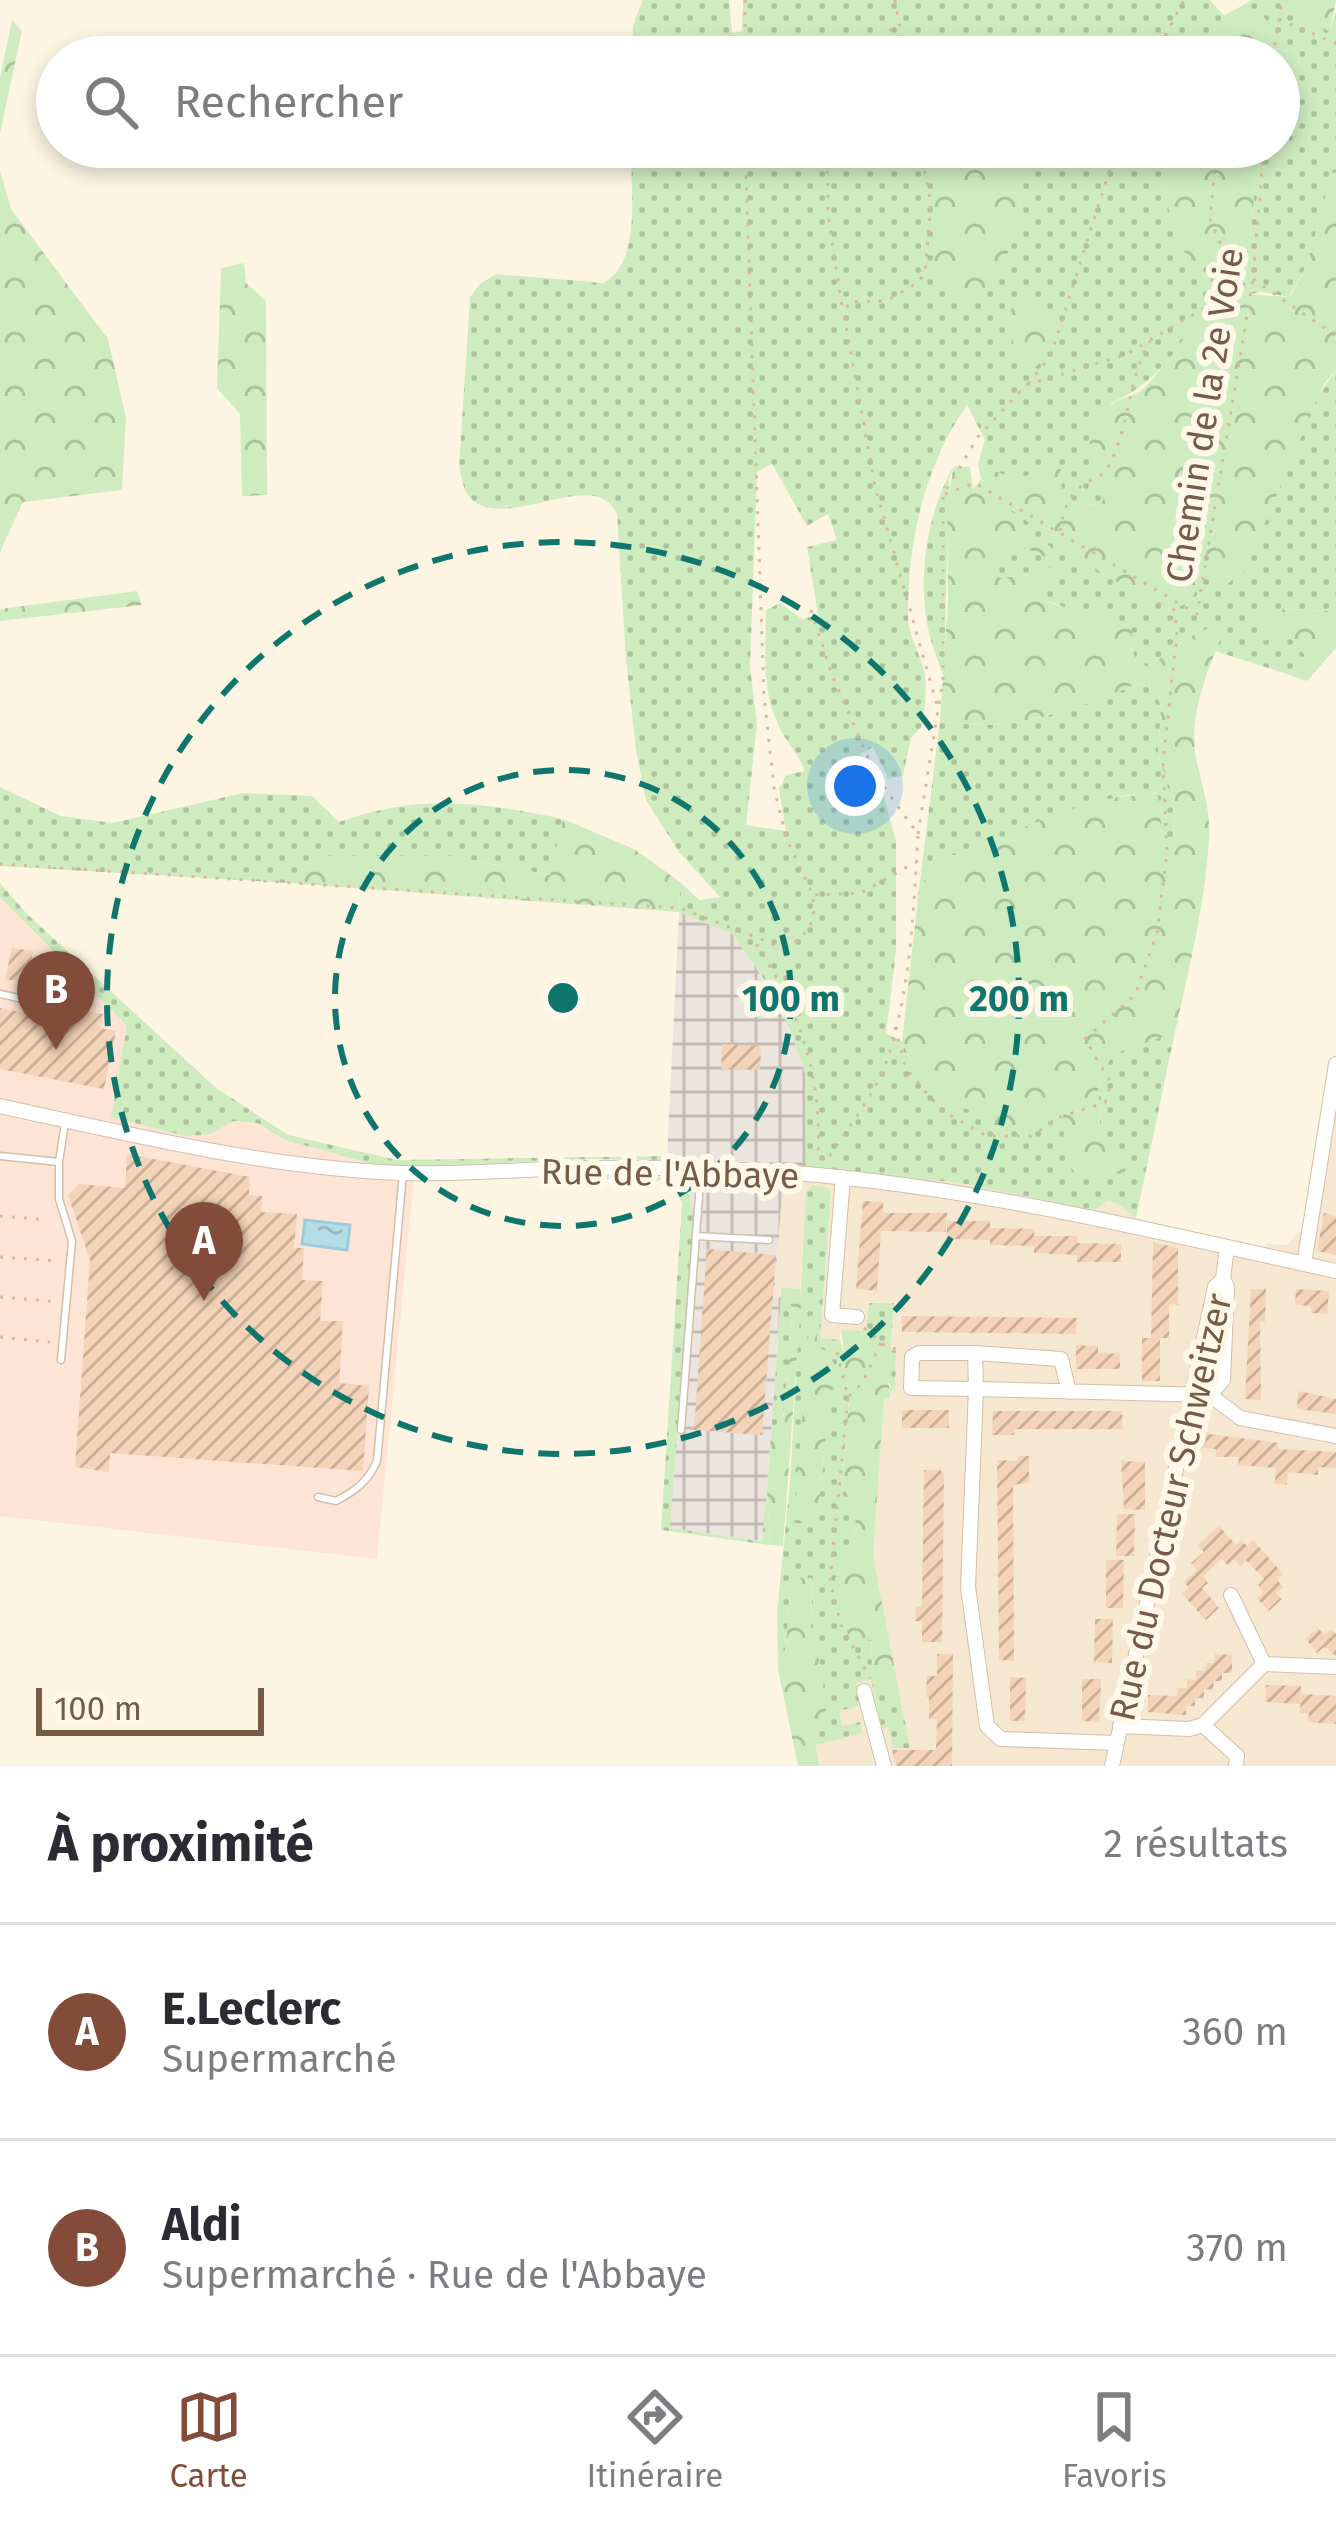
<!DOCTYPE html>
<html lang="fr">
<meta charset="utf-8">
<style>
body{margin:0;font-family:"Fira Sans",sans-serif;background:#f7f7f7;color:#2b2b33}
.scale{position:absolute;left:36px;bottom:30px;width:228px;box-sizing:border-box;padding-left:12px;border:6px solid #765b47;border-top:0;font-size:33px;line-height:42px;white-space:nowrap;color:#765b47;-webkit-text-stroke:9px #fff8e9;paint-order:stroke}
.you{position:absolute;left:855px;top:786px;width:42px;height:42px;margin:-30px;border:9px solid #fff;border-radius:50%;background:#1a73e8;box-shadow:0 0 0 18px #1a73e833}
.badge{display:grid;place-items:center;width:78px;height:78px;border-radius:50%;background:#834b39;color:#fff;font-size:39px;font-weight:700}
.pin{position:absolute;translate:-50% -99px;filter:drop-shadow(0 3px 6px #0008)}
.pin::after{content:'';position:absolute;top:63px;width:42px;height:36px;background:inherit;clip-path:polygon(0 0,100% 0,50% 100%)}
.list{margin:0;padding:0;list-style:none}
h2{display:flex;justify-content:space-between;align-items:center;height:156px;margin:0;padding:0 48px;font-size:51px}
h2 small{font-size:39px;font-weight:400;color:#7c7c81}
.list li{display:grid;grid-template-columns:78px 1fr auto;gap:36px;align-items:center;box-sizing:border-box;height:216px;padding:0 48px;border-top:3px solid #e1e1e2}
.list b{display:block;font-size:45px;white-space:nowrap}
.list p{margin:0;font-size:39px;white-space:nowrap;color:#7c7c81}
.list em{font-size:39px;font-style:normal;color:#7c7c81}
.icon{flex:none;width:66px;height:66px;fill:none;stroke:currentColor;stroke-width:2;stroke-linecap:round;stroke-linejoin:round}
.map{position:relative;flex:none;width:1336px;height:1766px;overflow:hidden}
.search{position:absolute;background:#fff;box-shadow:0 6px 18px #0003;left:36px;right:36px;top:36px;height:132px;display:flex;align-items:center;gap:30px;box-sizing:border-box;padding:0 42px;border-radius:66px;color:#7c7c81;font-size:45px}
.sheet{height:588px;background:#fff}
nav{display:flex;justify-content:space-around;align-items:center;box-sizing:border-box;height:168px;border-top:3px solid #e1e1e2;background:#fff;font-size:33px;color:#7c7c81}
nav a{display:grid;justify-items:center;gap:6px}
nav .on{color:#834b39}
.map>svg:first-child{display:block}
</style>
<div class="map">
<svg width="1336" height="1766" viewBox="0 0 1336 1766">
<defs>
<pattern id="industrial-grid" width="8" height="8" patternUnits="userSpaceOnUse" patternTransform="scale(3)"><rect width="8" height="8" fill="#ece5dd"/><path d="M0 4h8M4 0v8" fill="none" stroke="#c4bdb5"/></pattern>
<pattern id="green-dots" width="8" height="8" patternUnits="userSpaceOnUse" patternTransform="scale(3)"><rect width="8" height="8" fill="#ceecc0"/><path d="M2 2h.1M6 6h.1" fill="none" stroke="#acc29e" stroke-width="1.8" stroke-linecap="round"/></pattern>
<pattern id="forest-crowns" width="20" height="18" patternUnits="userSpaceOnUse" patternTransform="scale(3)"><rect width="20" height="18" fill="#ceecc0"/><path d="M2 6a3 3 0 1 1 6 0M12 15a3 3 0 1 1 6 0" fill="none" stroke="#acc29e"/></pattern>
<pattern id="water-ripples" width="26" height="14" patternUnits="userSpaceOnUse" patternTransform="scale(3)"><rect width="26" height="14" fill="#b5dde8"/><path d="M2 4q2-2 4 0t4 0M15 11q2-2 4 0t4 0" fill="none" stroke="#98b6be"/></pattern>
<pattern id="building-hatch" width="6" height="6" patternUnits="userSpaceOnUse" patternTransform="scale(3)"><rect width="6" height="6" fill="#f4d4b8"/><path d="M-1 1l2-2M0 6l6-6M5 7l2-2" fill="none" stroke="#caaf97"/></pattern>
</defs>
<rect width="100%" height="100%" fill="#fdf5e2"/>
<path fill="#f5e7d0" d="M1336,1068V1766H819L814,1745L842,1726L838,1711L860,1705L856,1683L872,1680L882,1727L888,1726L910,1747L873,1556L884,1398H890V1391L895,1390L896,1352L890,1350L894,1304L869,1303L866,1332L841,1330L840,1340L820,1339L831,1194L828,1188L806,1193L800,1289L781,1287V1298H774L784,1165L875,1171L961,1183L1094,1210L1107,1201L1120,1205L1137,1218L1230,1243L1266,1247L1267,1244L1287,1245L1304,1226Z"/>
<path fill="#fee4d5" d="M0,897L128,1027L210,1134L234,1121L257,1123L285,1140L415,1167L377,1559L0,1516Z"/>
<path fill="url(#industrial-grid)" d="M679,912L732,934L764,979L789,1026L805,1073L806,1167L784,1166L774,1297L781,1298L763,1541L669,1528L694,1212L680,1184L666,1177Z"/>
<path fill="url(#green-dots)" fill-rule="evenodd" d="M643,0H729L732,33L742,31L743,0H1210L1224,16L1252,0H1287L1288,7L1330,31L1336,11V158L1307,265L1289,297L1262,292L1244,295L1258,160L1286,159L1300,53L1271,48L1205,50L1204,57H632L633,25Z
M631,147H955L933,174L936,218L966,308L1001,273L1020,216L1022,147H1152L1165,178L1167,204L1213,271C1199,327 1165,380 1111,403L1104,499L1099,505L1080,504L1061,496V470L1048,466L1017,480L978,464L985,440L967,405C924,466 908,541 908,616C908,634 919,652 924,670C928,687 924,707 923,725L911,738L903,776L888,778L873,747L860,754L884,797L896,841V952L886,1033L902,1042L920,1079L971,1110L993,1131H1032L1064,1113V1152L1104,1172L1131,1162L1100,1129L1098,1087L1112,1054L1175,1032L1136,1218L1120,1205L1108,1201L1094,1210L961,1183L806,1167L805,1073L789,1026L764,979L732,934L679,912L680,882L699,900L720,897L679,852L646,800L636,750L626,660L617,514C594,462 499,539 467,494C463,487 461,475 459,467L470,297L480,284L496,274L603,283C643,263 630,186 631,147ZM772,464L807,526L828,514L837,540L807,547L818,615L802,619L780,603L766,610C766,648 761,687 777,722C784,740 798,752 805,771L786,775L779,789L786,831L746,825L757,723L750,667L757,472Z
M1336,370V611L1273,609L1307,658L1287,674L1215,651L1223,633L1184,640L1152,665L1134,660L1132,631L1044,600V587L1030,575L999,578L993,561L1023,547H1050L973,489L981,480L1012,510L1065,548L1211,555Z
M954,466L949,479L944,678C938,660 930,642 927,623C918,574 928,509 954,466Z
M1152,681L1161,707L1158,755L1174,798L1175,849L1162,843L1134,794C1064,804 1004,845 933,858L918,897L940,720C992,732 1038,720 1089,703C1111,696 1129,685 1152,681Z
M0,787L61,816L113,823L243,793L312,796L339,822C419,793 481,802 563,819L551,875L450,856H315L288,883L0,866Z
M0,883L28,915L215,1087L288,1135L397,1160L667,1156V1160L593,1159L416,1167L373,1164L285,1140L257,1123L234,1121L210,1134L186,1136L111,1117L127,1026L0,897Z
M614,1175L671,1177L689,1196L694,1212L670,1528L762,1541L767,1488L770,1545L661,1530L682,1203L674,1186L661,1181L563,1178Z
M812,1185L828,1188L831,1194L820,1338L840,1340L847,1365L835,1366L817,1347V1318L794,1523L817,1520L831,1390L850,1386L842,1483L856,1514L853,1551L835,1579L871,1639L872,1668L884,1695L901,1701L910,1748H893L888,1727L882,1728L871,1680L856,1683L861,1705L839,1711L842,1726L860,1722L862,1733L815,1745L819,1766H810V1761L822,1671L811,1630L812,1578L791,1579L786,1647L778,1670L777,1613L790,1482L806,1192Z
M781,1298L793,1307L782,1431L771,1435Z
M869,1303H894L890,1350L896,1351L895,1390L890,1391V1384L873,1370L872,1347L860,1345L862,1331H866Z"/>
<path fill="url(#forest-crowns)" d="M1287,0H1336L1330,32L1287,7Z
M1246,10L1263,15L1274,32L1272,48L1300,53L1286,160H1258L1244,294L1290,297L1307,265L1336,158V370L1324,384L1244,572L1227,584L1217,579L1211,555L1205,553C1201,570 1200,604 1177,607C1149,611 1000,508 983,482C980,478 979,469 978,464L1017,480L1048,466L1061,469L1062,496L1080,504L1098,505L1104,499C1082,471 1083,432 1109,406C1118,398 1132,397 1142,390C1149,384 1155,375 1161,369C1186,340 1204,308 1213,271L1180,249L1167,204L1165,178L1152,147H1279V57H1204C1210,37 1230,23 1246,10Z
M12,20L22,31L0,133V77Z
M955,147L1023,150L1020,216L1001,273L966,308L942,288L933,269V174Z
M0,171L11,209L108,339L126,418L122,490L23,502L0,552Z
M244,263L246,283L266,301L267,495L242,496L240,414L217,388L221,268Z
M1031,297C1063,318 1059,338 1037,366H1019L1009,326L1013,300Z
M954,466L970,467L973,489L1051,547L1046,557L1023,547L993,561L999,578L1030,575L1054,566L1061,571L1044,587V600C1075,615 1105,609 1132,631L1134,660L1152,665L1184,640L1209,628L1223,632C1208,670 1188,716 1196,758C1202,786 1211,810 1209,840C1205,904 1189,969 1175,1032L1112,1055L1098,1087L1100,1128L1132,1163L1121,1174L1104,1172L1092,1181L1075,1175L1064,1152L1063,1114L1032,1131H993L971,1110L947,1106L920,1079L902,1042L918,897L933,858C1012,844 1080,788 1158,796L1162,843L1175,848L1174,798L1158,755L1161,707L1151,681C1128,685 1111,696 1089,703C1038,720 992,732 940,720L948,602L947,502Z
M137,591L142,605L0,621V609Z
M1273,609L1336,611V648L1307,681L1287,674L1307,658L1290,638L1260,641L1256,621Z
M563,819L634,849L680,882L679,912L288,883L315,856H450L550,875Z
M781,1287L800,1289L801,1303L783,1546L770,1545L767,1488L771,1435L782,1430L793,1307L781,1298Z
M810,1315L817,1317V1346L829,1353L835,1366L846,1365L841,1330L862,1331L860,1345L879,1344L890,1350L887,1364L873,1369C886,1377 891,1382 890,1398L884,1399L873,1556L901,1701L884,1696L872,1668L871,1640L848,1635L835,1579L853,1551L856,1514L842,1483L850,1386L831,1390L817,1521L794,1524Z
M791,1578H812L811,1630L822,1671L826,1711L810,1766H798L778,1670L786,1647Z"/>
<path fill="url(#water-ripples)" stroke="#9bccda" stroke-width="3" d="M305,1220L350,1225L347,1250L302,1244Z"/>
<path fill="url(#building-hatch)" d="M12,948L33,951L28,983L5,979Z
M0,1008L75,1023L78,1009L103,1014L101,1028L116,1031L104,1089L0,1069Z
M722,1044L761,1046L760,1070L721,1069Z
M127,1154L250,1177L249,1195L262,1196L261,1212L297,1214L294,1248H304L302,1280L323,1281L320,1321H343L339,1383L369,1386L363,1471L110,1453L109,1472L75,1467L90,1260L68,1195L79,1184L125,1188Z
M863,1201L883,1202V1213H947L946,1232L881,1231L877,1291L856,1289Z
M1324,1213L1336,1216V1255L1317,1251Z
M947,1221H990V1228L1034,1229V1236H1077V1243L1121,1244V1262H1077V1255L1034,1253V1246L990,1245V1240L947,1239Z
M1153,1242L1178,1248V1305L1169,1304V1338H1151Z
M707,1249L776,1255L762,1435L694,1430Z
M1251,1289H1266L1265,1322L1260,1321L1261,1400L1245,1399Z
M1296,1289L1329,1291L1327,1314L1311,1313V1306L1295,1305Z
M902,1316L1077,1318L1076,1334L902,1332Z
M1142,1338H1160V1381H1142Z
M1076,1345L1098,1346V1353L1120,1354V1369H1076Z
M1298,1391L1336,1399V1414L1297,1409Z
M902,1410H949V1428H902Z
M993,1411H1122L1123,1429H1014V1435H992Z
M1201,1433L1278,1443V1449L1336,1452V1468L1318,1467V1475L1288,1472L1287,1485L1275,1484L1276,1468L1238,1465L1239,1457H1216V1449L1200,1448Z
M1017,1456H1029V1482L1013,1485L1014,1661L999,1660L997,1460L1017,1461Z
M1121,1461L1145,1462V1510L1124,1509Z
M924,1470H941L944,1476L942,1642H922V1621H915L916,1607H922Z
M1117,1514H1135L1134,1556H1116Z
M1219,1526L1236,1545L1241,1540L1247,1546L1253,1540L1283,1574L1277,1580L1283,1587L1276,1593L1282,1599L1269,1611L1257,1598L1263,1592L1258,1585L1264,1579L1246,1560L1240,1566L1234,1559L1228,1565L1222,1559L1203,1576L1208,1583L1202,1588L1219,1608L1206,1620L1182,1594L1189,1588L1184,1582L1197,1570L1191,1563L1204,1552L1198,1545Z
M1106,1560H1124L1123,1608H1106Z
M1095,1619H1113L1112,1663L1094,1662Z
M1318,1628L1324,1635L1331,1629L1336,1634V1656L1324,1647L1317,1653L1306,1639Z
M937,1654H953L952,1766H896L892,1750H936L937,1719H929V1697H926L927,1676H937Z
M1215,1654L1232,1655V1673H1222V1681H1214L1213,1690L1204,1689V1698H1195V1706H1186V1715L1148,1712V1695L1177,1696L1178,1688H1187V1679L1196,1680V1671H1205L1206,1663H1214Z
M1010,1677L1026,1678L1025,1721H1010Z
M1082,1679H1101L1099,1722L1082,1721Z
M1266,1685L1301,1686L1300,1704L1266,1702Z
M1301,1694L1336,1696V1724L1308,1722L1309,1713H1300Z"/>
<g fill="none" stroke-linecap="round" stroke-linejoin="round">
<g stroke="#d1bfab" stroke-width="9">
<path id="lane" d="M0,994L64,1008
M0,1156L59,1162L65,1123
M59,1162V1199L72,1241L61,1360
M696,1236L769,1240
M681,1430L701,1170
M318,1497L336,1501C355,1491 368,1482 377,1461L403,1173"/>
</g>
<g stroke="#d1bfab" stroke-width="16">
<path id="street" d="M0,1106C133,1135 266,1168 402,1173C463,1175 523,1169 583,1168C664,1167 748,1168 828,1176C1001,1193 1167,1234 1336,1271
M843,1177L832,1315L857,1317
M1304,1264L1336,1064
M975,1353H919L912,1357L911,1388L976,1389L968,1587L987,1726L1001,1739L1117,1743
M1069,1392L1061,1359L975,1353L976,1389L1210,1395L1240,1418L1336,1436
M1210,1395L1223,1380L1227,1287L1223,1279
M1231,1595L1264,1664
M864,1691L884,1766
M1203,1725L1237,1756L1236,1766
M1120,1726L1189,1729L1203,1725L1264,1664L1336,1667
M1112,1766L1215,1287L1223,1279L1227,1247"/>
</g>
<path stroke="#d9b89b" stroke-width="3" stroke-dasharray="3 9" stroke-linecap="butt" d="M745,0V57
M895,0L905,57
M1279,19L1336,44
M865,57L897,23
M1154,57L1184,0
M1273,57L1282,0
M827,147L828,214L843,313
M920,147L931,204L925,271L919,282L886,301L849,302L844,315L875,486L937,705
M1217,147L1210,219L1224,252V268H1242L1236,288
M1028,384L1051,355L1117,147
M945,494L975,483L1197,614L1253,279L1264,147
M1060,531C1063,515 1066,499 1079,488C1089,479 1102,479 1108,467C1130,428 1127,380 1150,341
M811,610L832,675L876,776L918,834C914,906 910,1007 882,1073C868,1103 845,1132 827,1160L818,1158
M918,834L943,679V495L978,437L1026,385L1125,355L1253,279L1336,336
M0,864L680,908L781,947L801,939L814,919L813,895L787,840L774,788L764,696L745,147
M815,895L861,893L916,862
M750,934C797,1005 822,1069 818,1155
M895,1027L906,1069L942,1111L987,1136H1031L1062,1116L1105,1103L1111,1083L1085,1039L1135,995L1157,933L1167,853L1163,762L1177,632L1172,599
M0,1216L48,1220
M0,1257L58,1261
M0,1297L58,1302
M864,1328L886,1347L900,1350
M0,1337L50,1342
M837,1352L848,1397L830,1581L841,1625L870,1678
M849,1396L863,1382L881,1343"/>
<use href="#lane" stroke="#fff" stroke-width="6"/>
<use href="#street" stroke="#fff" stroke-width="14"/>
</g>
<g fill="none" stroke="#0f766e" stroke-width="6" stroke-dasharray="21 15">
<circle cx="563" cy="998" r="228"/>
<circle cx="563" cy="998" r="456"/>
</g>
<g text-anchor="middle" stroke-width="12" stroke-linejoin="round" paint-order="stroke">
<g font-size="36" fill="#765b47" stroke="#fff8e9">
<text transform="translate(1204 415) rotate(-81)" y="13">Chemin de la 2e Voie</text>
<text transform="translate(670 1173) rotate(1)" y="13">Rue de l'Abbaye</text>
<text transform="translate(1170 1507) rotate(-77)" y="13">Rue du Docteur Schweitzer</text>
</g>
</g>
<circle cx="563" cy="998" r="18" fill="#0f766e" stroke="#fff8e9" stroke-width="6"/>
<g font-size="36" text-anchor="middle" font-weight="bold" fill="#0f766e" stroke="#fff8e9" stroke-width="12" stroke-linejoin="round" paint-order="stroke">
<text x="791" y="1011">100 m</text>
<text x="1019" y="1011">200 m</text>
</g>
</svg>
<div class="scale">100 m</div>
<div class="you"></div>
<div class="pin badge" style="left:204px;top:1301px">A</div>
<div class="pin badge" style="left:56px;top:1050px">B</div>
<div class="search"><svg class="icon" aria-label="search" viewBox="0 0 24 24"><circle cx="10" cy="10" r="6"/><path d="M15 15l6 6"/></svg>Rechercher</div>
</div>
<section class="sheet">
<h2>À proximité<small>2 résultats</small></h2>
<ul class="list">
<li><span class="badge">A</span><div><b>E.Leclerc</b><p>Supermarché</p></div><em>360 m</em></li>
<li><span class="badge">B</span><div><b>Aldi</b><p>Supermarché · Rue de l'Abbaye</p></div><em>370 m</em></li>
</ul>
</section>
<nav>
<a class="on"><svg class="icon" aria-label="map" viewBox="0 0 24 24"><path d="M3 6l6-2 6 2 6-2v14l-6 2-6-2-6 2zM9 4v14M15 6v14"/></svg>Carte</a>
<a><svg class="icon" aria-label="directions" viewBox="0 0 24 24"><path d="M12 3l9 9-9 9-9-9zM9 14v-3h6M13 9l2 2-2 2"/></svg>Itinéraire</a>
<a><svg class="icon" aria-label="saved" viewBox="0 0 24 24"><path d="M7 4h10v16l-5-4-5 4z"/></svg>Favoris</a>
</nav>
